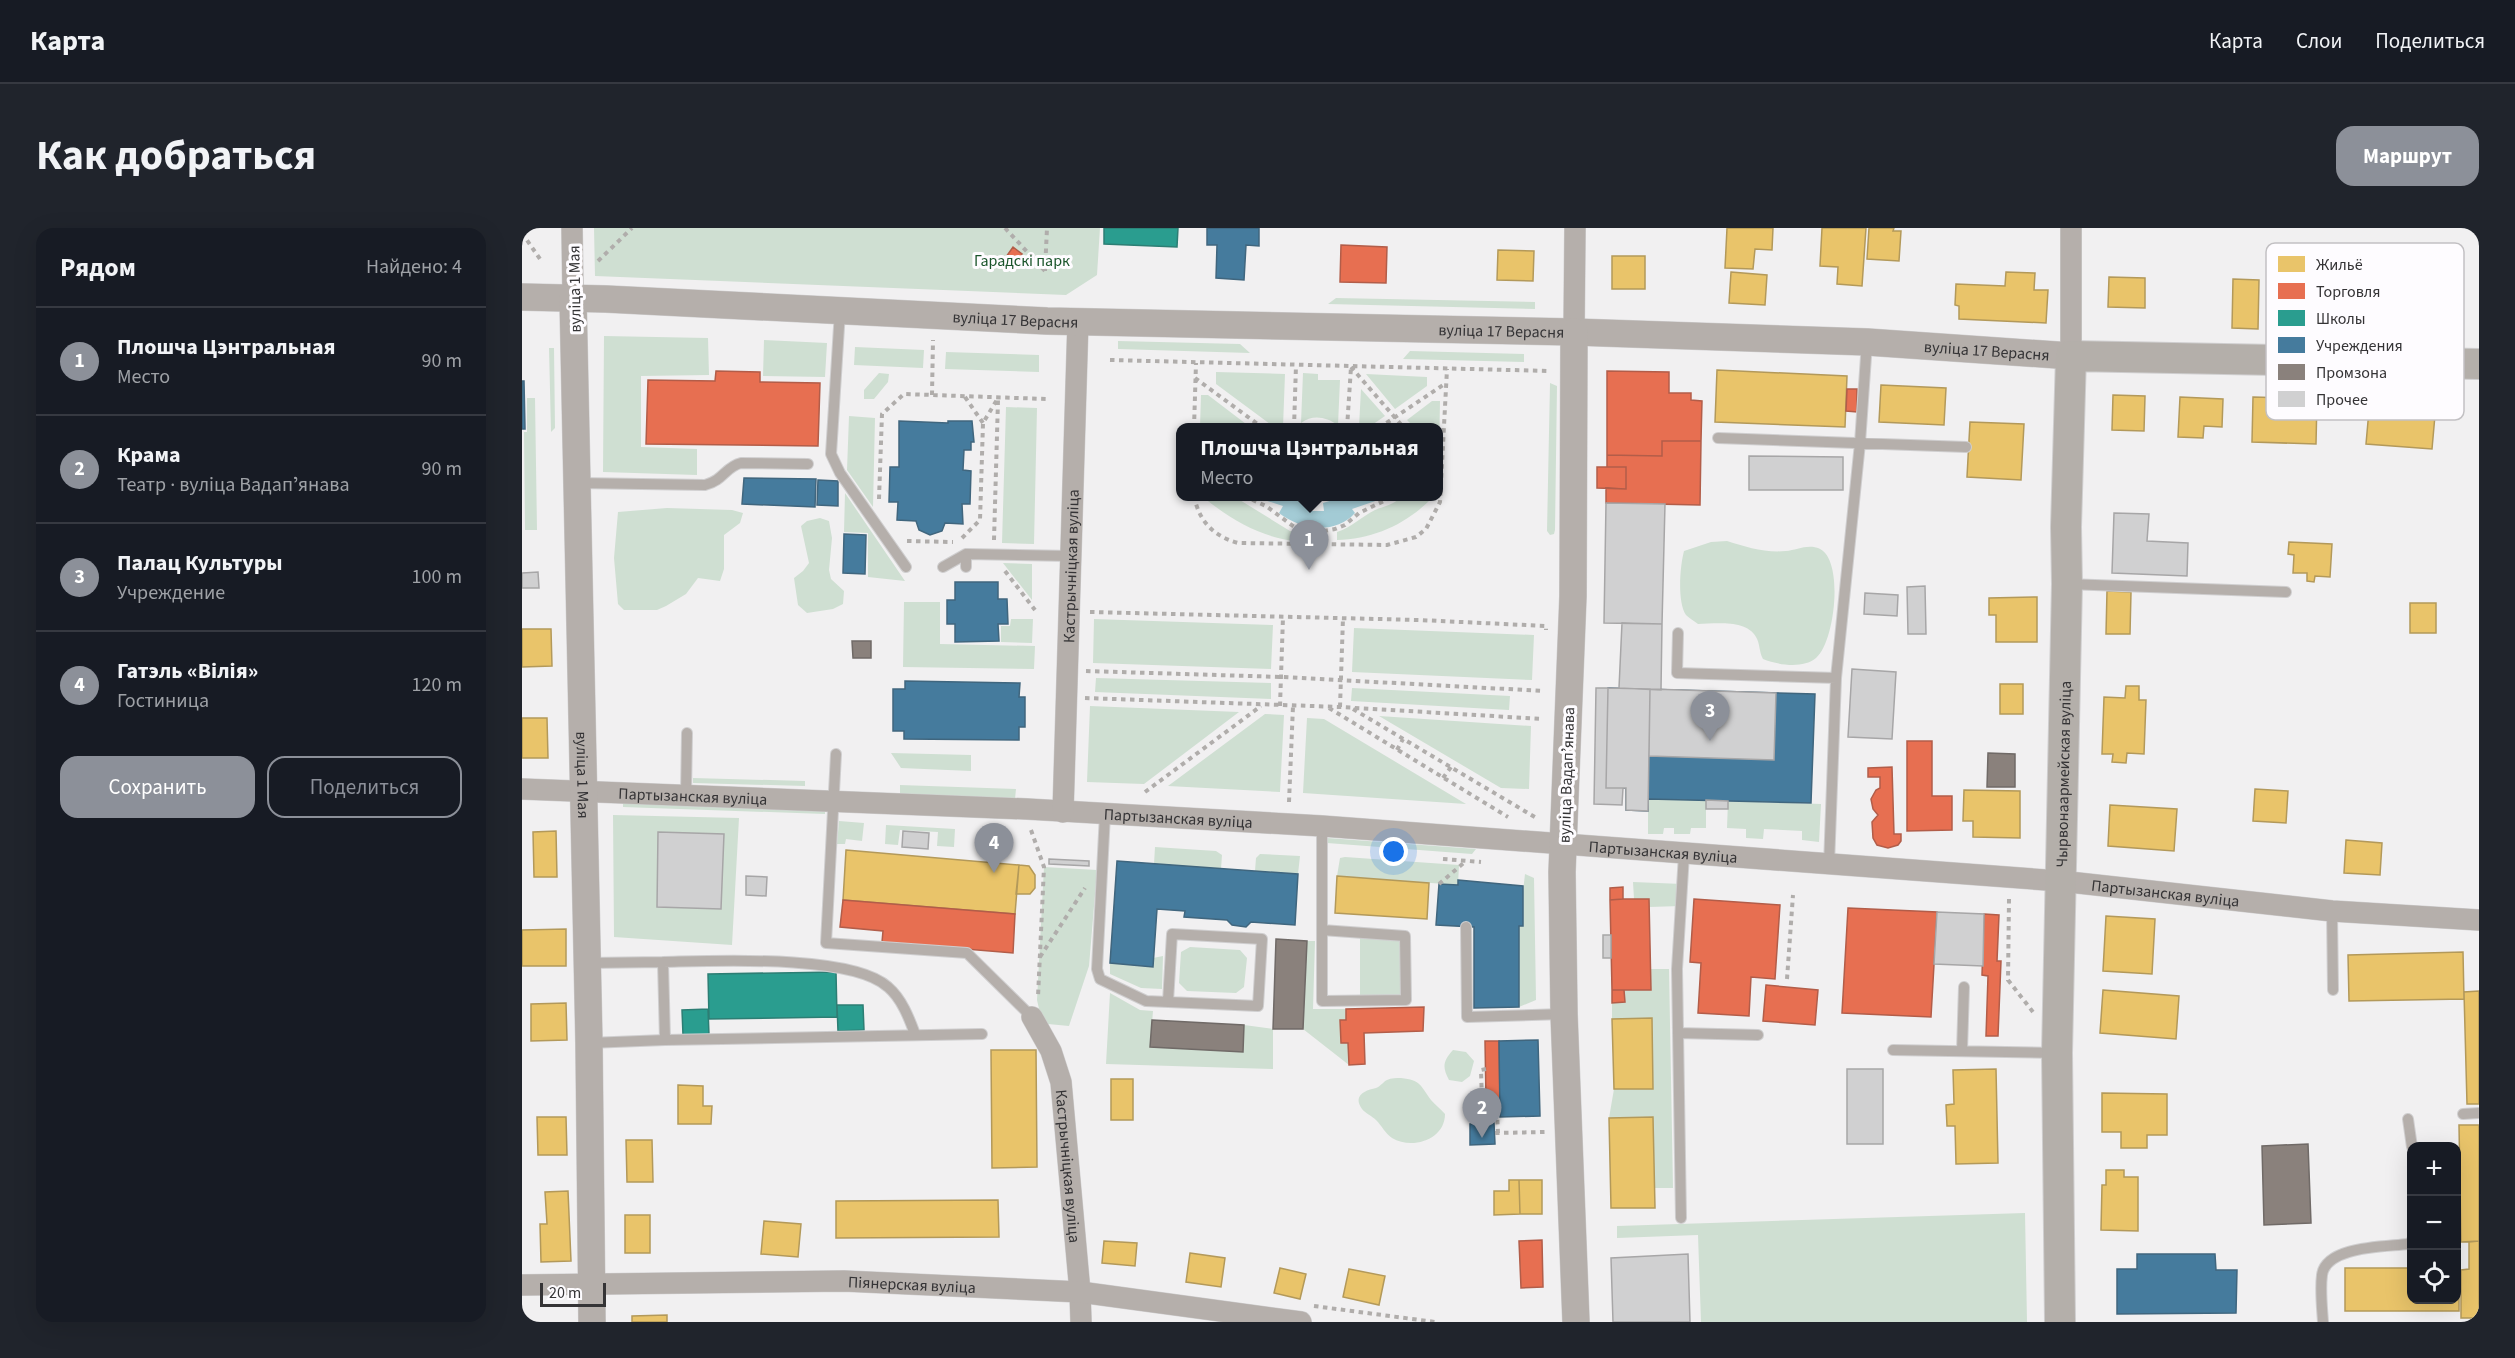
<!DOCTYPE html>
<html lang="ru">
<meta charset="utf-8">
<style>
body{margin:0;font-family:"Source Sans 3",sans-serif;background:#20242c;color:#f1f3f6}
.controls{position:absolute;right:18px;bottom:18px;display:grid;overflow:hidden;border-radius:12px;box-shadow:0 6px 24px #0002}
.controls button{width:54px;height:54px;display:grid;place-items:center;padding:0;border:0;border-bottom:2px solid #363941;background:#171b24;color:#f1f3f6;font:30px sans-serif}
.scale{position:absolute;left:18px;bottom:15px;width:66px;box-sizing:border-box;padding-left:6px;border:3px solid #353436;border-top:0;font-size:16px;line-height:21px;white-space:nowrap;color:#353436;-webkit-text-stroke:4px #fefcff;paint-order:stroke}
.you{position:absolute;left:872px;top:624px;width:21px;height:21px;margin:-15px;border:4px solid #fff;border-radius:50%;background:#1a73e8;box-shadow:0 0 0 9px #1a73e833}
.badge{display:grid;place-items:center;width:39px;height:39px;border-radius:50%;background:#8c9099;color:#fff;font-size:20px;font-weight:700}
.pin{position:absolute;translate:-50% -50px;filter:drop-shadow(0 2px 3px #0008)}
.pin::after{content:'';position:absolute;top:32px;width:21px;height:18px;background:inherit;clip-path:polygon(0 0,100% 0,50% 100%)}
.popup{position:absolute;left:654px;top:195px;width:267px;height:78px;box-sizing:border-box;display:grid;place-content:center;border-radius:12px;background:#171b24;filter:drop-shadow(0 2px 4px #0005);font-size:20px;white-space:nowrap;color:#9ea1a6}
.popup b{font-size:22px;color:#f1f3f6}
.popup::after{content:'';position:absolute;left:50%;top:100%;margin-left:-12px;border:12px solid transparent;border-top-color:#171b24}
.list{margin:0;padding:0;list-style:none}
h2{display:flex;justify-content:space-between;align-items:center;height:78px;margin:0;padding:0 24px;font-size:26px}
h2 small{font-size:20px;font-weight:400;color:#9ea1a6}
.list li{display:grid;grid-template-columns:39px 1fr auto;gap:18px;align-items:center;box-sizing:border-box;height:108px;padding:0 24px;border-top:2px solid #363941}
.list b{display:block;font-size:22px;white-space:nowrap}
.list p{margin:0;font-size:20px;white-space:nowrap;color:#9ea1a6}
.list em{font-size:20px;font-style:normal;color:#9ea1a6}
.actions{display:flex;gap:12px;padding:18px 24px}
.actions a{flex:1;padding:14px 0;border:2px solid #8c9099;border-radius:18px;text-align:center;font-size:21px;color:#8c9099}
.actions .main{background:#8c9099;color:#fff}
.icon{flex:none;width:33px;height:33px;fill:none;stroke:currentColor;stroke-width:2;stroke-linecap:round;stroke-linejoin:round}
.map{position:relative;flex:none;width:1957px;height:1094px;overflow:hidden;border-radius:18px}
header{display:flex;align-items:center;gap:36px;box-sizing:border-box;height:84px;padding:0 30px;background:#171b24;border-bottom:2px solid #363941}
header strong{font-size:28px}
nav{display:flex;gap:33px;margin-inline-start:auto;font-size:21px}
.intro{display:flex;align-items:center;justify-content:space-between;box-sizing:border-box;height:144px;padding:0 36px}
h1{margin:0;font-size:42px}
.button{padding:15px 27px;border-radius:18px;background:#8c9099;color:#fff;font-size:21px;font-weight:700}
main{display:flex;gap:36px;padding:0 36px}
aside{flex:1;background:#171b24;border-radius:18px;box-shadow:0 6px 24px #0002}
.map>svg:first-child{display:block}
</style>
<header>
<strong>Карта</strong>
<nav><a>Карта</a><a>Слои</a><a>Поделиться</a></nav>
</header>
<div class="intro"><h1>Как добраться</h1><a class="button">Маршрут</a></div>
<main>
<aside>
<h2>Рядом<small>Найдено: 4</small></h2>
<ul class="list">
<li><span class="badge">1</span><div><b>Плошча Цэнтральная</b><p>Место</p></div><em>90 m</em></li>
<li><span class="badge">2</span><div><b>Крама</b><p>Театр · вуліца Вадапʼянава</p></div><em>90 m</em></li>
<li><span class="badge">3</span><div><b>Палац Культуры</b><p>Учреждение</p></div><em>100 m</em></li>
<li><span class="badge">4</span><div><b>Гатэль «Вілія»</b><p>Гостиница</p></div><em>120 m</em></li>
</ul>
<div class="actions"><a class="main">Сохранить</a><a>Поделиться</a></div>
</aside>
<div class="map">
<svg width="1957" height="1094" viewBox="0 0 1957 1094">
<rect width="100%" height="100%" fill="#f1f0f1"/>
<path fill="#cfdfd2" d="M72,0H578L575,47L544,67L73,48Z
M814,70L1013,74V81L806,76Z
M82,108L186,110L187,147L119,148V219L175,221V247L81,244Z
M242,112L305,115L303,149L241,148Z
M596,113L718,116L728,125L596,121Z
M333,119L402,122L401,140L332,137Z
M27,120H32L33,200L29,204Z
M888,123L1002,126V134L881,131Z
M424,124L517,127V144L423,141Z
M694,144L763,146L761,199H752L694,156Z
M357,145L367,146L366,154L352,171H342V162Z
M781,145L796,146V152H818L816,197C804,189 791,186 779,195Z
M844,146L905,149V158L873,181Z
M1028,155L1035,158L1033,302L1032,306L1028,307L1025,303Z
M839,161L863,188L847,199H837Z
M679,167H686L728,199H678Z
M5,170H13L15,302H3L2,204H5Z
M910,173H918L917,227L916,200L892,199L885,192Z
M484,179L515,180L512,316L480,315Z
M327,188L353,190L351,279L325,242Z
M323,265L383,353L346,349V305L322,304Z
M681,269H713L768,303L774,304L773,313C738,309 708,291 681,269Z
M879,269H911C885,296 852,311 815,312V304C830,299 839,289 853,282C862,278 872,277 879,269Z
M145,280L210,282L221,285L218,295L202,307V341L198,353L176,350L164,366L144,378L135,382H102L96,376L92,330L96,284Z
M298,290L307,293L310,310L307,342L309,351L322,363L321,376L311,381L285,385L276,377L272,350L281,343L287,335L279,298L285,293Z
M1205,313C1224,319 1243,325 1264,323C1274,322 1285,316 1296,320C1323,329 1313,415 1294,430C1281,441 1256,437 1241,431C1237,424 1238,415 1234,409C1224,391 1192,396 1176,396C1172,393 1167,390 1164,387C1155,374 1158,338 1162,323L1189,314Z
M481,335L510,336V372Z
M382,374H418V416L513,418L512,441L381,439Z
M489,391H511L510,415L479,414V398H488Z
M572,391L751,397L749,441L571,435Z
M832,400L1012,407L1010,452L830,444Z
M574,450L749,455V471L573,464Z
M830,460L988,468L987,482L829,473Z
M568,478L717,484L622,556L565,554Z
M743,486L762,487L758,564L646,558Z
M857,488L1009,498L1007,561L979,560Z
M785,490L802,491L944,576L781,565Z
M369,525L449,527V543L379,540Z
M171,550L283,553V558L171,555Z
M378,557L494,561L493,571L378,566Z
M1126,571L1184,572V600H1169L1168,606H1152V600H1142L1141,606H1126Z
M1206,573L1299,576L1297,614L1280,612V603L1242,601L1241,611L1224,610V601L1205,600Z
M101,574L303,582V586L101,579Z
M91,587L217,590L210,717L92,709Z
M317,593L342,595L340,613L324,611L323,616H315Z
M364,597L433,601L432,619L415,618L416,604L378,602L376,617L363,616Z
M805,610L954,621L950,626L805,615Z
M633,619L694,623L700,627L699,641L632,636Z
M738,626L778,628L776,646L733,643L734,630Z
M823,629L937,637L936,657L815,648L818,630Z
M522,639L575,642L567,738L547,798L526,796L518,785L515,772Z
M1003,646L1012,650L1014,772L997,779V698Z
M1111,654L1160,656L1159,678L1127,679V671H1112Z
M838,705L883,708L884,772L838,773Z
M785,713H793L791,781H824V792L818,793L819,815H826L827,837L781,801Z
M668,719L718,722L725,730L722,759L714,765L665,763L657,755L659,724Z
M641,728L640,761L619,760L588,746V735L630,739L631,730Z
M1129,741H1147L1151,960H1132L1131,889L1087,890L1092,861L1131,860L1130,790L1090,791V775L1102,774V762H1129Z
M588,765L618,782L631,783L628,819L720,824L722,797L751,801V841L584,836Z
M931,822L944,824L952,833L948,848L940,854L927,852C920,839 921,833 931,822Z
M879,850C899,852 898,857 909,872C913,877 919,881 923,886C923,912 890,922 870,910C863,905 860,898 854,892C850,888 843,885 840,881C830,867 844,862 854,860C859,858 861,854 865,852C869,850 875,850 879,850Z
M1503,985L1505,1094H1179L1176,1007L1095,1010V998Z"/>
<path fill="#a3cbd5" d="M733,269H771L787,275L788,283H802L801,275L820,269H865L830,281L833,285C812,308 778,301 757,285L761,278Z"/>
<path fill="#e9c46a" stroke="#b3995a" stroke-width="1.5" d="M1205,0H1251L1250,22L1233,21L1231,41L1203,40Z
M1300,0H1344L1340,58L1315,56L1316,39L1298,38Z
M1347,0H1372L1371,3H1379L1377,33L1345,31Z
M976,22L1012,23L1011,53L975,52Z
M1090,28H1123V61H1090Z
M1917,38L1935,39L1934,83H1914L1913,94H1897L1898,62H1917Z
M1209,44L1245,47L1243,77L1207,75Z
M1484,44L1513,45L1512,62H1526L1524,95L1437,91V78L1433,77L1434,56L1483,58Z
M1587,49L1623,50V80L1586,79Z
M1711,51L1737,52L1736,101L1710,100Z
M1813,67L1850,68L1849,105L1811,104Z
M1195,142L1325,148L1323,199L1193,194Z
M1359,157L1424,160L1422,197L1357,194Z
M1591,167L1623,168L1622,203L1590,202Z
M1658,169L1701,171L1700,199L1682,198L1681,210L1656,209Z
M1731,169L1795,171L1794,216L1730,214Z
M1848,171L1914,176L1910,221L1844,216Z
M1448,194L1502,196L1499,252L1445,249Z
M1767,314L1810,316L1808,349L1793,348L1792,354L1785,353V345H1771L1772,327L1766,326Z
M1585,363L1609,364L1608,406H1584Z
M1515,369V414H1474V387H1467V370Z
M1888,375H1914V405H1888Z
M0,401H29L30,438L0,439Z
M1478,456H1501V486H1478Z
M1604,458H1617V472H1624L1622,526L1605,525L1604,535L1590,534L1591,526H1580L1582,469L1603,470Z
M0,490H25L26,530H0Z
M1733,561L1766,563L1764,595L1731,593Z
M1442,562L1498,563V610L1451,609V593H1441Z
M1588,577L1655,581L1652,623L1586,618Z
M34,603L35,649H12L11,604Z
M1824,612L1860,615L1858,647L1822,645Z
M324,622L497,637L493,686L321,672Z
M497,637L507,638L513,647V660L508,666H494Z
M815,648L907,655L905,691L813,685Z
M1584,688L1633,691L1630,746L1581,743Z
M44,701V738H0V702Z
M1941,724L1942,771L1827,773L1826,727Z
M1581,762L1657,768L1654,811L1578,805Z
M1957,763V876H1945L1942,764Z
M44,775L45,812L9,813V776Z
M1130,790L1131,861H1092L1090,791Z
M469,822H514L515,939L470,940Z
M1474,841L1476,935L1434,936L1433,898H1425L1424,877L1432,876L1431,842Z
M589,851H611V892H589Z
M156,857L181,858V878H190L189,896H156Z
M1580,865L1645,866V907H1625V920H1599V904H1580Z
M15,889H44L45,927H16Z
M1131,889L1133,980H1089L1087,890Z
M1937,897H1957V1013L1939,1014Z
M104,912H130L131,954H105Z
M1584,942H1602V949H1616V1003L1579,1002L1580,957H1584Z
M987,952H997L998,986L972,987V963H987Z
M997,952H1020V986H998Z
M46,963L49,1033L19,1034L18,996H25L23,964Z
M476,972L477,1009L314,1010V973Z
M103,987H128V1025H103Z
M242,993L279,996L276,1029L239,1026Z
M582,1013L615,1015L613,1038L580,1035Z
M1957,1013V1090H1939V1042L1947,1041V1014Z
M668,1025L703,1030L699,1059L664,1054Z
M758,1040L784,1046L778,1071L752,1065Z
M1823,1040H1890V1072H1934V1040H1937V1083H1823Z
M827,1041L863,1048L857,1077L821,1069Z
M145,1087V1094H110V1088Z"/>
<path fill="#e76f51" stroke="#b25d49" stroke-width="1.5" d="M819,17L865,19L864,55L818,54Z
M491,19L500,26L493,36L484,29Z
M194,143L238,144V154L298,155L296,218L124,216L126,152L193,153Z
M1085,143L1147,144V165H1169V172L1180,173L1179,213H1140V228L1085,227Z
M1325,161H1335V184L1324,183Z
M1140,213H1179L1178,277L1084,275V260L1104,261V239H1085V227L1140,228Z
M1075,239H1104V261L1075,260Z
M1385,513H1410V568H1430V602L1385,603Z
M1370,539L1372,606H1379V613L1376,617L1366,620L1355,617L1351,610L1350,594L1356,587L1351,581L1349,571L1354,562L1358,560V549H1346V540Z
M1101,659V671L1088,672V660Z
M1101,671H1127L1129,762H1090L1088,672Z
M1172,671L1258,677L1253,751L1229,749L1227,788L1176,785L1179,735L1168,734Z
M321,672L493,686L491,725L360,714L361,703L318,699Z
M1326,680L1415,684L1409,789L1320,785Z
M1462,686L1477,687L1475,733H1479L1476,808H1464L1466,748L1460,747Z
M1244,757L1296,762L1293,797L1241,793Z
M1090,762H1102L1103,774L1090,775Z
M902,779L901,803L842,805L843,836L827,837L826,815H819L818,792H824V781Z
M963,813H977L978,871H964Z
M1020,1012L1021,1059L999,1060L997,1013Z"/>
<path fill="#2a9d8f" stroke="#2d7e74" stroke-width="1.5" d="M582,0H656L655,19L582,16Z
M314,744L315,789L187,791L186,746Z
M315,777H341L342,802L316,803Z
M186,781L187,807H161L160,782Z"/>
<path fill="#457b9d" stroke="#40667e" stroke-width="1.5" d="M685,0H737V18L724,17L722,52L694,50L695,17H685Z
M0,153H2L3,201H0Z
M377,193L426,195V193H450L452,214H449V222H442L441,242L449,243L448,276H440L441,296L423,295L420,303L408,307L397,302L394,293L375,292L376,274H367L368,239H377Z
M222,250L294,251L293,279L220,276Z
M296,252L316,253V278L295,277Z
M322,306L344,307L343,346L321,345Z
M433,354H476V371H485L486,396H476L477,413L433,414V396H425V372H433Z
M383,453L498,455L497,469H503V499H497V512L382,511V503H371V461H383Z
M1086,460L1293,466L1289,575L1126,571V583L1104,582V560H1084Z
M595,633L776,646L773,697L729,694L724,699L710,697L705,692L662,689L663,683L635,681L631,739L588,735Z
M936,652L1001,658V698H997V779L952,780V699L914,697L917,656L936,657Z
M1016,812L1018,888L978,889L977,813Z
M972,895L973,916L948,917V896Z
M1615,1026H1693L1694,1042H1715L1714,1085L1595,1086V1041H1615Z"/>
<path fill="#8a817c" stroke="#706a67" stroke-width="1.5" d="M1771,72L1792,73L1790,103L1769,102Z
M330,413H349V430H331Z
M1466,525L1493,526V559H1465Z
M754,711L785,713L781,801H751Z
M630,792L722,797L721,824L628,819Z
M1786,916L1789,995L1742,997L1740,918Z"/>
<path fill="#d0d0d1" stroke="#a7a6a7" stroke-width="1.5" d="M1227,228L1321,229V262H1227Z
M1084,275L1143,276L1140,396L1082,395Z
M1592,285L1627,286L1625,313L1666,315L1665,348L1590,345Z
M16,344L17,360H0V345Z
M1403,358L1404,406H1386L1385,359Z
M1343,365L1376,367L1375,388L1342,386Z
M1100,395L1140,396L1139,462L1097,460Z
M1330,441L1374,444L1370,511L1326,509Z
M1074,460H1086L1084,560H1101L1100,577L1072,576Z
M1086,460L1128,461L1126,583L1104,582V560H1084Z
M1128,461L1254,465L1252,532L1127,528Z
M1184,572L1206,573V581H1184Z
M381,603L407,605L406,621L380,619Z
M136,604L202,606L199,681L135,679Z
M527,631L567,633V638L527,636Z
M224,648L245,649L244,668L224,667Z
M1415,684L1462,686L1461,738L1412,736Z
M1081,707H1089V730H1081Z
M1325,841H1361V916H1325Z
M1166,1026L1168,1094H1091L1089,1030Z"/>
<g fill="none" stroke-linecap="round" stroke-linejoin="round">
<g stroke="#cfcecf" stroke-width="12">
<path id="service" d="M318,83L309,226L318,245L384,339
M1196,210L1444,219
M56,255L183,257C202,252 203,239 219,235L286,236
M421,339L444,326
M444,339V326L549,328
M1545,356L1764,364
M1156,405L1155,445L1314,450
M314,526L304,715L445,725L510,789
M164,566L165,505
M583,586L575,741L578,751L624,773L736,778L740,711L650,706L646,774
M1307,637L1314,450L1338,215L1345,114
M1810,683L1811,762
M944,699L945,789L1042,786
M800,702L883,708L884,772L800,773V598
M141,734C192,733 330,726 366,759C380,771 387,790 393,806
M66,735L141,734L143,812L67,815
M1156,805L1236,807
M143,812L460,806
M1371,822L1535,825
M1440,823L1442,759
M1941,886L1957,885
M1886,891L1890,919
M1159,990L1155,741L1162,626
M1801,1094C1800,1079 1798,1062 1800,1047C1804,1018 1862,1019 1886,1016L1890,1013"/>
</g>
<g stroke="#cfcecf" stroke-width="22">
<g id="minor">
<path d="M50,0L51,70"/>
<path d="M1052,104L1053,0"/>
<path d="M1549,128V0"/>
<path id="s1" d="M0,561L505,581L800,598L1538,653L1810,683L1957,692"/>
<path id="s2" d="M541,584L556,93"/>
<path id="s3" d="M510,789L529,823L539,854L558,1064L559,1094"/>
<path id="s4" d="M0,1057L322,1053L558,1064L779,1094"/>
</g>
</g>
<g stroke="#cfcecf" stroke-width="28">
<g id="tertiary">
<path id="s5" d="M0,69L84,71L525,93L1052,104L1345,114L1549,128"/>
<path id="s6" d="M51,70L67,815L70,1094"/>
<path d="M1052,104L1051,368L1040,644L1042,786L1054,1094"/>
</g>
</g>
<g stroke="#cfcecf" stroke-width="32">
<g id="secondary">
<path id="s7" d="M1538,1094L1535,825L1545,356L1544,299L1549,128L1957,136"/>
</g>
</g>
<path stroke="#b0adab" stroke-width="4" stroke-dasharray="4.5 4.5" stroke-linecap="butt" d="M483,0L523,43
M0,5L18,31
M76,33L110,0
M523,43L525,0
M588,132L1028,143
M829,139L882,200
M673,150L741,200
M410,167L411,112
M443,169L461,195
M672,200L674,135
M772,200L774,137
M825,200L829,139
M857,200L924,155
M672,268C677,293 691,308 716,315L865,317L894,309L904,301L918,274L925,141
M722,268L744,278L775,301L789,305L813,301L823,297L837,285L872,268
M357,271L360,186L382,166L524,171
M440,310L458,292L461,195L476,170
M472,312L476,172
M385,313L431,314
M483,343L513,382
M568,384L897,392L1024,398V402
M564,443L760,449L1022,463
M563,470L818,479L1021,491
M758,478L761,389
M818,479L821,390
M807,480L986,589
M831,481L1016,591
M875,522L881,511
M921,550L929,539
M623,564L739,478
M767,574L771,478
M509,602L522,639L516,769
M921,631L959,634
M917,656L944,633
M1487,671L1486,752L1511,784
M518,729L563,660
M1265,751L1271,667
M964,841L959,842L960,874L975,884L976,905
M973,905L1023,904
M792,1078L913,1094"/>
<use href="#service" stroke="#b5afab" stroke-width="10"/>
<use href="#minor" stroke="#b5afab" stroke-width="21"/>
<use href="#tertiary" stroke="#b5afab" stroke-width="27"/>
<use href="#secondary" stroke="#b4afaa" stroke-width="30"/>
</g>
<g text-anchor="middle" stroke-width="6" stroke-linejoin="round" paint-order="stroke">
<g font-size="16" fill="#19542a" stroke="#fefcff">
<text x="500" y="38">Гарадскі парк</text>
</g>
<g font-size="16" fill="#353436" stroke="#fefcff">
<text transform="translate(52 61) rotate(-91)" y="6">вуліца 1 Мая</text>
<text dy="6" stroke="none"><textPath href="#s5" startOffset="494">вуліца 17 Верасня</textPath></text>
<text dy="6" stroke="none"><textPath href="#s5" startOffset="980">вуліца 17 Верасня</textPath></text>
<text dy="6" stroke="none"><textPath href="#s5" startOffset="1466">вуліца 17 Верасня</textPath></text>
<text dy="6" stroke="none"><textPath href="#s2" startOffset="246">Кастрычніцкая вуліца</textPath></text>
<text dy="6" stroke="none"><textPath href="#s6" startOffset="477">вуліца 1 Мая</textPath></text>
<text transform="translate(1044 547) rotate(-88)" y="6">вуліца Вадапʼянава</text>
<text dy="6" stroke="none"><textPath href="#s7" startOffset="548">Чырвонаармейская вуліца</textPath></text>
<text dy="6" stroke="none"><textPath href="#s1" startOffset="171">Партызанская вуліца</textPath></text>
<text dy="6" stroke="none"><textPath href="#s1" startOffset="657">Партызанская вуліца</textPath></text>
<text dy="6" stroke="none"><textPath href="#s1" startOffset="1143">Партызанская вуліца</textPath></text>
<text dy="6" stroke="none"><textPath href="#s1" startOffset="1647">Партызанская вуліца</textPath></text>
<text dy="6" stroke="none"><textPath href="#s3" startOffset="156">Кастрычніцкая вуліца</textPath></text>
<text dy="6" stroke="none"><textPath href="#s4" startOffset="390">Піянерская вуліца</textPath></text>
</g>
</g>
<rect x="1744" y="15" width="198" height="177" rx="9" fill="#fefcff" stroke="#c2c0c3" stroke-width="1.5"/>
<rect x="1756" y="28" width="27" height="16" fill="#e9c46a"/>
<rect x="1756" y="55" width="27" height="16" fill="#e76f51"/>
<rect x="1756" y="82" width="27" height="16" fill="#2a9d8f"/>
<rect x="1756" y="109" width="27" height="16" fill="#457b9d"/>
<rect x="1756" y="136" width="27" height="16" fill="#8a817c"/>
<rect x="1756" y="163" width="27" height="16" fill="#d0d0d1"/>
<g font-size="16" fill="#353436">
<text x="1794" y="42">Жильё</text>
<text x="1794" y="69">Торговля</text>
<text x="1794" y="96">Школы</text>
<text x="1794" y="123">Учреждения</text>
<text x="1794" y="150">Промзона</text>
<text x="1794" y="177">Прочее</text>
</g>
</svg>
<div class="controls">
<button>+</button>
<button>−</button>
<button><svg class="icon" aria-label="locate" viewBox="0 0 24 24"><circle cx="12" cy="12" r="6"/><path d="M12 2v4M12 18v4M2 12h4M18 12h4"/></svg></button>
</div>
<div class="scale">20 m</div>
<div class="you"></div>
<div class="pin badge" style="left:787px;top:342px">1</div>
<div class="popup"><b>Плошча Цэнтральная</b>Место</div>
<div class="pin badge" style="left:960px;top:910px">2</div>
<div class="pin badge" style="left:1188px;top:513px">3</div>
<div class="pin badge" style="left:472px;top:645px">4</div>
</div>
</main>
